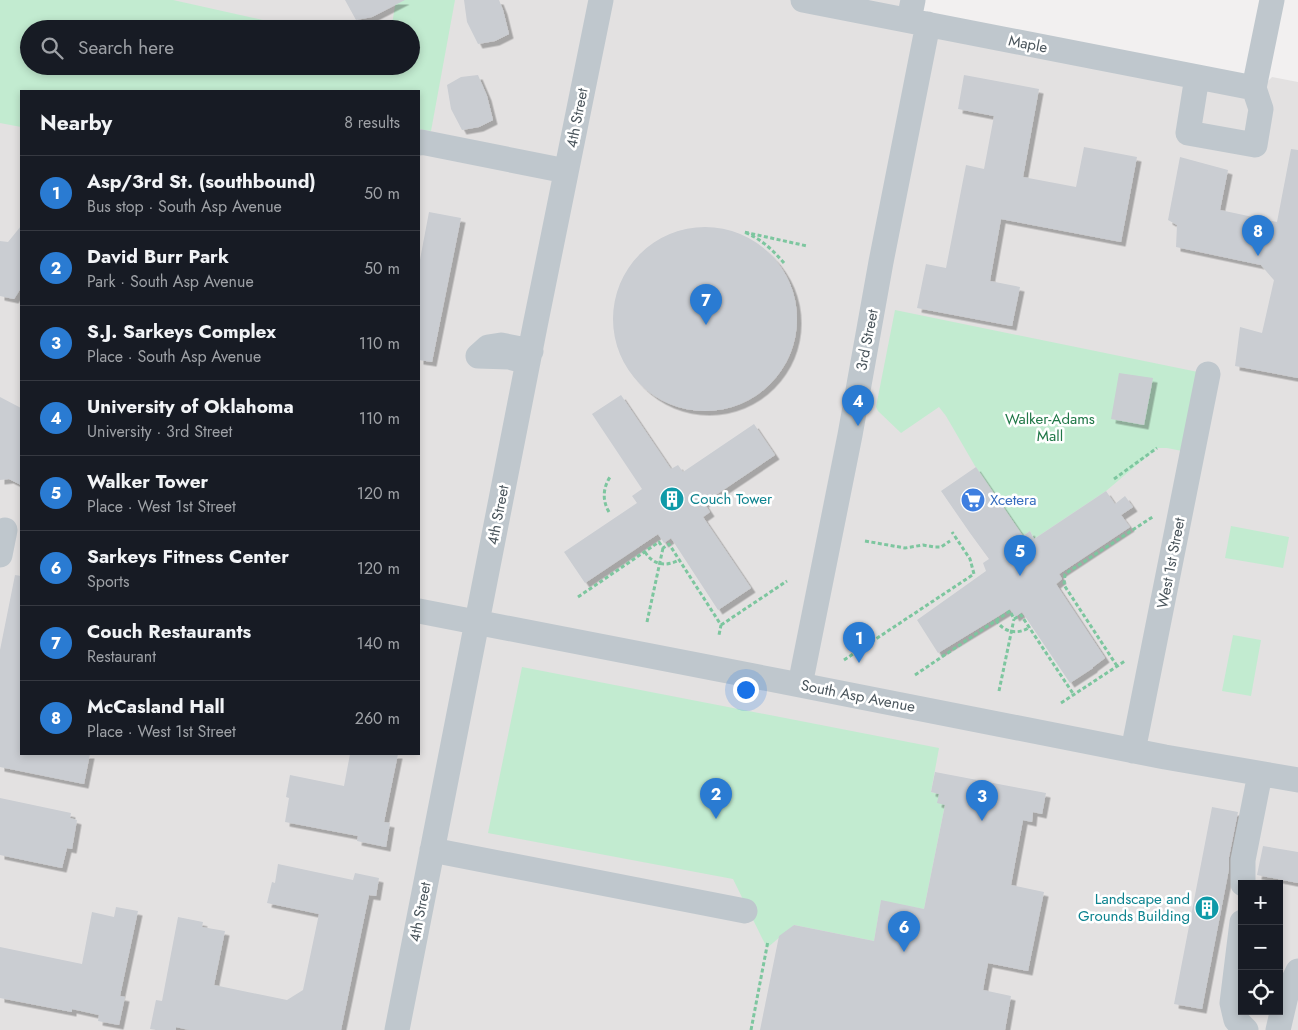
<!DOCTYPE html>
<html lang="en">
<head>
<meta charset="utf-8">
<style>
	body { margin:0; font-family:Jost,sans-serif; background:#20242c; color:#f1f3f6 }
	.controls { position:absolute; right:15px; bottom:15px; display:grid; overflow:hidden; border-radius:0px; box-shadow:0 2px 8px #0003 }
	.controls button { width:45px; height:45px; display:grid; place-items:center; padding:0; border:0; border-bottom:1px solid #363941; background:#171b24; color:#f1f3f6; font:25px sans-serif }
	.you { position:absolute; left:745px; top:689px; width:18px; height:18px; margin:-12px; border:4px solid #fff; border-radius:50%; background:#1a73e8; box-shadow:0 0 0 8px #1a73e833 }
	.badge { display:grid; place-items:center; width:32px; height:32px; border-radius:50%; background:#2a7bd2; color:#fff; font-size:16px; font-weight:700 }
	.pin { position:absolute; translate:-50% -41px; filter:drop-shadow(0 1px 2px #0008) }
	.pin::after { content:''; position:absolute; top:26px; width:18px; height:15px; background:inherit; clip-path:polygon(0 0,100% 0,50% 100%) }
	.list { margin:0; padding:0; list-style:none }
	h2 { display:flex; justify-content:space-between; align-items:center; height:65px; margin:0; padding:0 20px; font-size:21px }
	h2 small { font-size:16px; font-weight:400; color:#9ea1a6 }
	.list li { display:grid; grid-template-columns:32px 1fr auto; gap:15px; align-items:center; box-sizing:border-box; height:75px; padding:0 20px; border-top:1px solid #363941 }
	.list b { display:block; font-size:19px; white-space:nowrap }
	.list p { margin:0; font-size:16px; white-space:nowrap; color:#9ea1a6 }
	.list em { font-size:16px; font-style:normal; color:#9ea1a6 }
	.icon { flex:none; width:28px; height:28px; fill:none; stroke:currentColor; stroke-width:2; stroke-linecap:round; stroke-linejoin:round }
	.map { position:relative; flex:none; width:1298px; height:1030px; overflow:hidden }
	.search { position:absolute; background:#171b24; box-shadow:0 2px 8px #0003; left:20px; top:20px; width:400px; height:55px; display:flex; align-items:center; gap:12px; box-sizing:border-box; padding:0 18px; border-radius:28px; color:#9ea1a6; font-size:19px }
	.panel { position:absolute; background:#171b24; box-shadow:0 2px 8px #0003; left:20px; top:90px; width:400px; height:665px; border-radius:0px }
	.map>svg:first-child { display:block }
	.education { fill:#e3e1e1; fill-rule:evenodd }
	.green { fill:#c2ebd0 }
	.building { fill:#cacdd2; filter:url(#shadow) }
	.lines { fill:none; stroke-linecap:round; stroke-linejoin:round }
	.path { stroke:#7dc69f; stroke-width:3; stroke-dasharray:4 2.5; stroke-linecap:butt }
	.minor { stroke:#bfc7cd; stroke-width:25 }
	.labels { text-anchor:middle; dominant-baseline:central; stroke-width:5; stroke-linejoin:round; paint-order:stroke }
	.street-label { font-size:15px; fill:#49545b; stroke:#fff }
	.park-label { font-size:15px; fill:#207747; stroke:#fff }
	.culture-label { font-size:15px; fill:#0d838f; stroke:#fff; text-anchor:start }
	.shop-label { font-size:15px; fill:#366cbe; stroke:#fff; text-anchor:start }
</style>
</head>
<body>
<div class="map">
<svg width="1298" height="1030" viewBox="0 0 1298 1030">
	<defs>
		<filter id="shadow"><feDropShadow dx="4.5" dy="4.5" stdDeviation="0" flood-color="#0004"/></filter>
	</defs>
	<rect width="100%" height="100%" fill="#f2f0f0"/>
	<path class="education" d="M0 0H905L900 29 1250 99 1272 77 1298 82V1030H0ZM29 29H411V66H29ZM21 91H419V754H21ZM1242 884H1279V1011H1242Z"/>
	<path class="green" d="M0 0H173L303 29H29V66H411V29H376L392 24 396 0H455L431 131 419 129V91H21V127L0 123Z
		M895 310 1198 372 1182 451 1167 448H1157L1106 491 1034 539 1030 531 1023 536 975 466 946 416 939 407 901 433 878 411 876 407Z
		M1231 526 1289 537 1283 568 1225 558Z
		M1233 635 1261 640 1251 696 1222 691Z
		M522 667 939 748 931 792 939 794 945 805 924 909 881 901 874 941 794 925 767 948 733 879 488 833Z"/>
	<path class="building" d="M345 0H405L372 17 356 20Z
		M464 0H499L503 10 509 34 495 41 478 44 467 22Z
		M478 75 487 96 493 120 479 127 462 130 451 109 447 85 461 77Z
		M964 75 1039 89 1023 177 1076 187 1084 147 1137 157 1121 242 1001 219 990 281 1020 287 1012 326 917 308 926 264 946 268 966 165 984 169 994 116 958 109Z
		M1291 149 1298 150V378L1235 366 1240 327 1262 333 1274 280 1261 265 1176 247 1177 225 1168 220 1180 157 1228 170 1220 210 1277 222Z
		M429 212 461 218 432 362 419 360V265Z
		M21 226V288L14 299 0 296V241L8 242Z
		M613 319a92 92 0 1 1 184 0a92 92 0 1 1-184 0Z
		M1119 373 1153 378 1144 425 1111 419Z
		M621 395 671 469 678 465 683 472 754 424 775 455 704 503 710 512 703 517 751 588 718 610 671 538 664 543 658 534 585 583 564 552 637 503 632 496 642 489 592 414Z
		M0 397 21 408V485L9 479 0 480Z
		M976 467 1023 536 1030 531 1034 539 1106 491 1115 504 1125 496 1133 507 1121 515 1130 527 1059 574 1062 579 1056 584 1105 658 1093 667V668L1070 683 1022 612 1015 617 1010 609 938 653 917 620 986 571 983 563 989 559 970 533 941 491Z
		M15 575 21 576V754H90L84 784 0 767V650Z
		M350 754H398L384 822 390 823 386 847 357 841 358 836 285 822 289 798 286 797 290 775 344 786Z
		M935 772 1046 793 1042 814 1033 812 1032 822 1023 820 1011 885 1044 892 1028 971 988 963 983 990 1011 996 1005 1030H760L779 936 794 925 874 941 881 900 924 909 945 805 937 803 939 794 931 792Z
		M0 798 71 813 70 818 77 820 72 849 67 848 62 868 0 855Z
		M1212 807 1238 812 1229 857V869L1202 1009 1174 1004Z
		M1263 846 1298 852V883L1257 875Z
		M278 864 353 880 355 873 379 878 376 896 369 895 341 1030H189L176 1027V1030H157L150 1029 156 1000 162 1001 178 917 203 922 202 927 225 931 214 985 287 1000 303 990 319 914 267 903 272 882 275 883Z
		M116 907 138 911 120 996 125 997 119 1025 98 1021 99 1015 72 1009V1012L0 998V947L82 964 92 912 114 917Z"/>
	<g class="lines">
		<path class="path" d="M784 263C773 250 760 238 744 232L807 246
			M1114 479 1157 448
			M609 512C602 500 603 488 610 477
			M865 541 905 548 923 545 934 547H941L950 541
			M645 552C653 565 666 567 679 560
			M578 597 659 542 663 548 669 544 721 625 719 635
			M996 620C1004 633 1018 635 1030 627
			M647 622 663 548
			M721 625 787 581
			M844 660 974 574 970 559 952 532
			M1117 666 1064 585 1065 574 1154 516
			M915 675 1010 611 1014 619 1021 615 1074 695
			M999 691 1014 619
			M1061 703 1125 661
			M751 1030 768 941"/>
		<path class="minor" d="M803 0 1254 88
			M909 20 913 0
			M1197 77 1188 133 1255 145 1261 109 1254 88
			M1254 88 1272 0
			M419 143 421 142 566 171
			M528 362 509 357 478 356 488 347 501 345 531 351
			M0 555 5 530
			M419 611 800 685 1165 757 1298 780
			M800 685 850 435 881 262 928 24
			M1133 751 1208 374
			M432 850 745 911
			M1243 884V860L1260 774
			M1242 922 1232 1003 1236 1020 1246 1030
			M397 1030 535 326 601 0
			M1278 1030 1286 996 1298 971"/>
	</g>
	<defs>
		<symbol id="building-disc" viewBox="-11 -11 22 22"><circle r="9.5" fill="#0f9aa8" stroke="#fff"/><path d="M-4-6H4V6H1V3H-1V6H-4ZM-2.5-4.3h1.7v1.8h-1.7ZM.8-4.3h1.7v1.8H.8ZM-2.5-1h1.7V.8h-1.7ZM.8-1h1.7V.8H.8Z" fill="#fff"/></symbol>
		<symbol id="supermarket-disc" viewBox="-11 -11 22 22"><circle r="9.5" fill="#3f7fe0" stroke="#fff"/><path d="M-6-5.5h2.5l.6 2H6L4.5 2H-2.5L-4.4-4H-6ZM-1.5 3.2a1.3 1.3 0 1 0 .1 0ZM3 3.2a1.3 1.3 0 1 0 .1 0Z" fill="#fff"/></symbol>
	</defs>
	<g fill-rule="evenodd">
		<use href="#building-disc" x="658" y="485" width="28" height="28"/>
		<use href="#supermarket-disc" x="959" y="486" width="28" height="28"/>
		<use href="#building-disc" x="1193" y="894" width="28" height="28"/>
	</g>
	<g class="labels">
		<g class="street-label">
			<text transform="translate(1028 44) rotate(11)">Maple</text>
			<text transform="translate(577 118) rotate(-79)">4th Street</text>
			<text transform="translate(867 340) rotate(-79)">3rd Street</text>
			<text transform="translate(498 515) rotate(-79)">4th Street</text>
			<text transform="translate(1171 563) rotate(-79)">West 1st Street</text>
			<text transform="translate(858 696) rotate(11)">South Asp Avenue</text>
			<text transform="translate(420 912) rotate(-79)">4th Street</text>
		</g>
		<g class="park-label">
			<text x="1050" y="419">Walker-Adams<tspan x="1050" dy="17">Mall</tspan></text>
		</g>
		<g class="culture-label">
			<text x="690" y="499">Couch Tower</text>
			<text x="1190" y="899" text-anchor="end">Landscape and<tspan x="1190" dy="17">Grounds Building</tspan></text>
		</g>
		<g class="shop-label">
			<text x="990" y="500">Xcetera</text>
		</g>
	</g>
</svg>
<div class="controls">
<button>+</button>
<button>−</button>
<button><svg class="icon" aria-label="locate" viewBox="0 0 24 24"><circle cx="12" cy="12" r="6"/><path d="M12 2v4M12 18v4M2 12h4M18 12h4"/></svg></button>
</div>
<div class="you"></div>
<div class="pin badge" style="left:859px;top:663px">1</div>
<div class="pin badge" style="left:716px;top:819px">2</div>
<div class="pin badge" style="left:982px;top:821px">3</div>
<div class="pin badge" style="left:858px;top:426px">4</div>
<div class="pin badge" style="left:1020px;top:576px">5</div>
<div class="pin badge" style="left:904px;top:952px">6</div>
<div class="pin badge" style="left:706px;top:325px">7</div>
<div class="pin badge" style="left:1258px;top:256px">8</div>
<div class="search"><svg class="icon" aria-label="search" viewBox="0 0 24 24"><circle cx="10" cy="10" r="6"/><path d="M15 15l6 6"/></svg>Search here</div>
<section class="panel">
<h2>Nearby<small>8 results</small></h2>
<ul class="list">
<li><span class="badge">1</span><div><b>Asp/3rd St. (southbound)</b><p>Bus stop · South Asp Avenue</p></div><em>50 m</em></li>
<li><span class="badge">2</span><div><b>David Burr Park</b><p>Park · South Asp Avenue</p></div><em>50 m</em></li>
<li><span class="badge">3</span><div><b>S.J. Sarkeys Complex</b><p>Place · South Asp Avenue</p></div><em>110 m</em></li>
<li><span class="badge">4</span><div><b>University of Oklahoma</b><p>University · 3rd Street</p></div><em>110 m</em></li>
<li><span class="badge">5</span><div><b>Walker Tower</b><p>Place · West 1st Street</p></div><em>120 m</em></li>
<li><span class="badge">6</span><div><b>Sarkeys Fitness Center</b><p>Sports</p></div><em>120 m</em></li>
<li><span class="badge">7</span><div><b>Couch Restaurants</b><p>Restaurant</p></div><em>140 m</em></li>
<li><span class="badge">8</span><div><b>McCasland Hall</b><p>Place · West 1st Street</p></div><em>260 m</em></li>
</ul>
</section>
</div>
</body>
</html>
